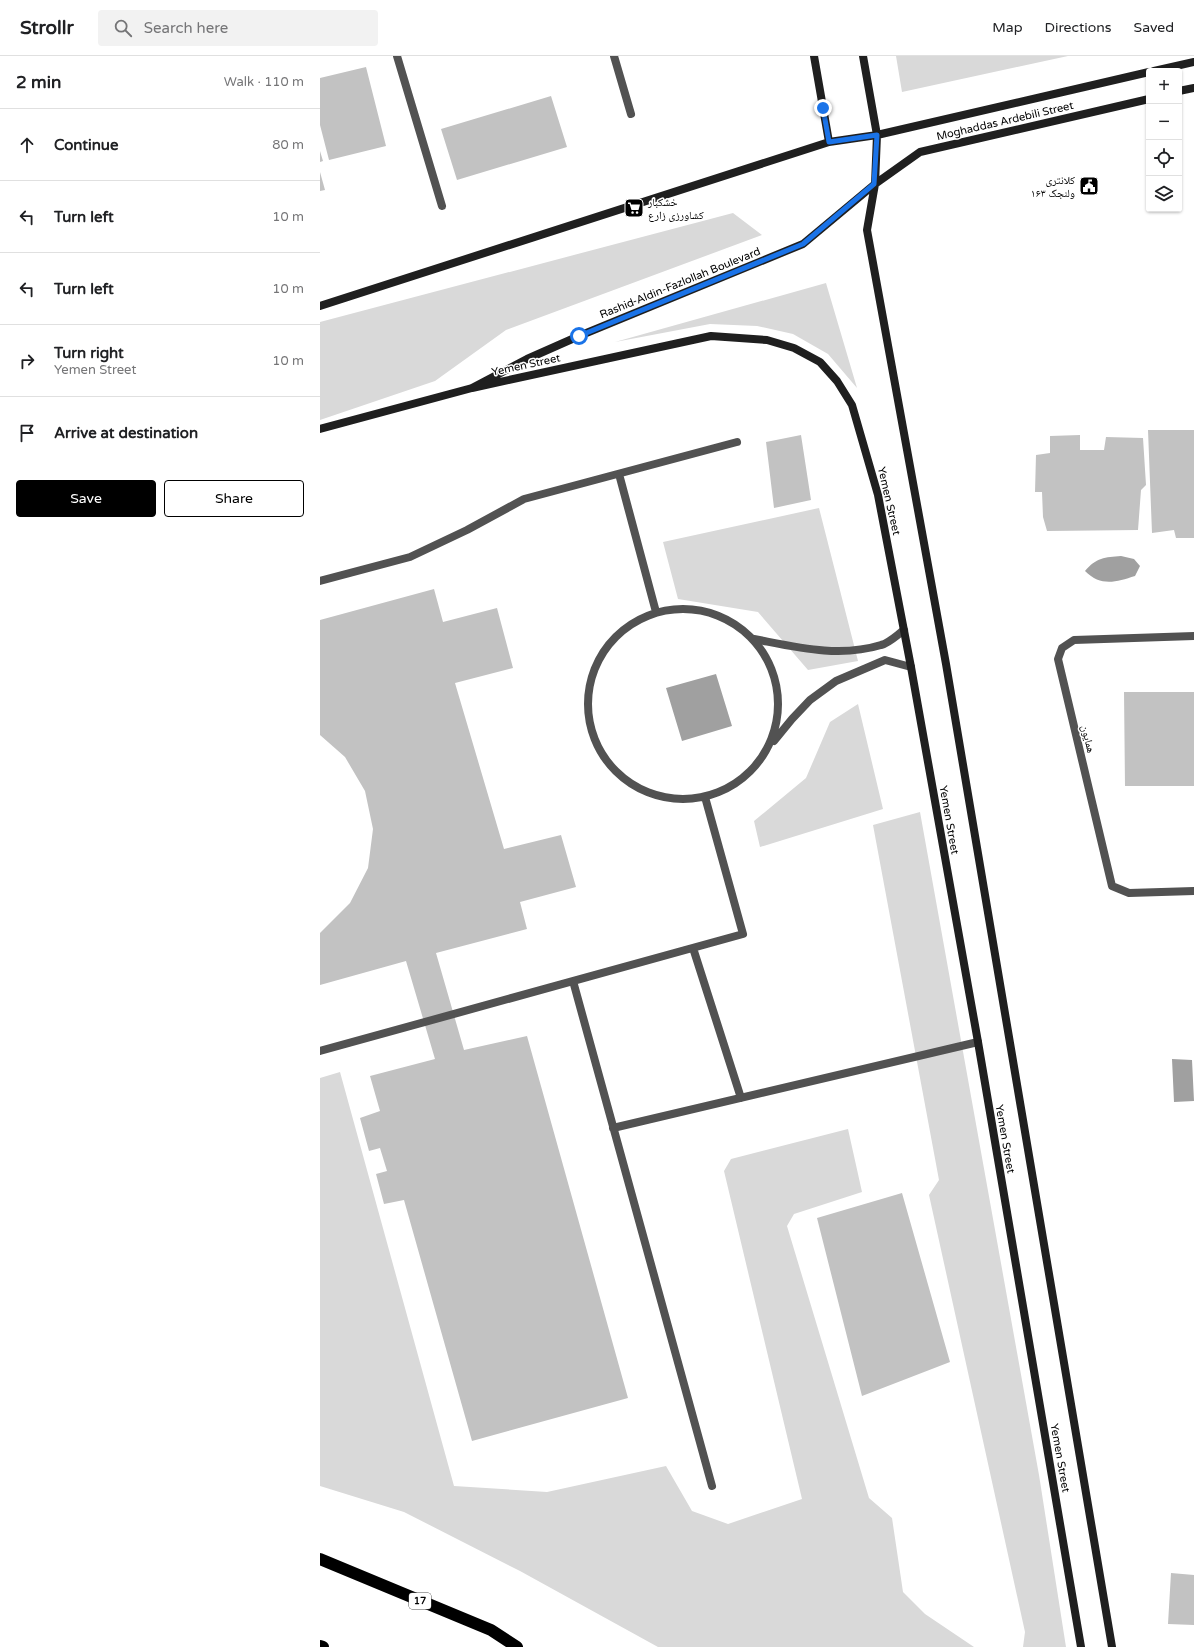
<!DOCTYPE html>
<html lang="en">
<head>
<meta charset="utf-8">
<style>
	body { margin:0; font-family:"Varela Round","Noto Naskh Arabic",sans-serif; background:#f2f2f2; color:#202124 }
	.controls { position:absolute; right:12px; top:12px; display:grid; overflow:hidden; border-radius:4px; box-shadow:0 1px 3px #0004 }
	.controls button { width:36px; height:36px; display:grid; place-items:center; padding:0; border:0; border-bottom:1px solid #e0e0e0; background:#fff; color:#202124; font:20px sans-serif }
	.stop { position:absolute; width:12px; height:12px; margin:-9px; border:3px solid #1a73e8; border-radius:50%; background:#fff }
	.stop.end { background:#1a73e8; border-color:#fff; box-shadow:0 1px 4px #0008 }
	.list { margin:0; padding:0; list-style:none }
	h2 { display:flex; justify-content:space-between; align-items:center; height:52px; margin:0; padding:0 16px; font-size:17px }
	h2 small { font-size:13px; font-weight:400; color:#757577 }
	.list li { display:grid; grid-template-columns:26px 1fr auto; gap:12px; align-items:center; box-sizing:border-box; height:72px; padding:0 16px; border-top:1px solid #e0e0e0 }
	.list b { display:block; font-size:15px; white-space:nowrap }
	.list p { margin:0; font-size:13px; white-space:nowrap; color:#757577 }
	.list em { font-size:13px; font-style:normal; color:#757577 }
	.actions { display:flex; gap:8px; padding:12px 16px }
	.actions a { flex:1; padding:9px 0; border:1px solid #000; border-radius:4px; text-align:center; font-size:14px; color:#000 }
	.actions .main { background:#000; color:#fff }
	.icon { flex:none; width:22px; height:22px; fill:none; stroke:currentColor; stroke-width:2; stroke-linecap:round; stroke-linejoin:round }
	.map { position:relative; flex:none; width:874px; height:1591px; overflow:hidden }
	header { display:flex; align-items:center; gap:24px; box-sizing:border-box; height:56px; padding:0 20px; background:#fff; border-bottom:1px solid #e0e0e0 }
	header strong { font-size:19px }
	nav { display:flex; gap:22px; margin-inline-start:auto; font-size:14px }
	.search { width:280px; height:36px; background:#f2f2f2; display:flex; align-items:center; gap:10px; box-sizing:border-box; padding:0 14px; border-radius:4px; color:#757577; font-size:15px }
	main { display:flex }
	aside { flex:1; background:#fff }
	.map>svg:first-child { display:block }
	.green { fill:#d9d9d9 }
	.water { fill:#a0a0a0 }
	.building { fill:#c2c2c2 }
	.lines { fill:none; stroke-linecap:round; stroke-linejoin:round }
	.lane { stroke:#525252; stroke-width:8 }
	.street { stroke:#525252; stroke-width:8 }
	.secondary { stroke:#1f1f1f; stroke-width:8 }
	.highway { stroke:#000; stroke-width:12 }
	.route { stroke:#1a73e8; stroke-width:5 }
	.labels { text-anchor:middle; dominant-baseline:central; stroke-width:3; stroke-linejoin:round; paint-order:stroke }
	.shield { fill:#fff; stroke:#4c4c4c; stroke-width:1 }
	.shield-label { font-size:10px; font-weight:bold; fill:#000 }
	.street-label { font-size:11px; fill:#000; stroke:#fff }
	.poi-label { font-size:11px; fill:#000; stroke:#fff; text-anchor:end }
</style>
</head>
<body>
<header>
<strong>Strollr</strong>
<div class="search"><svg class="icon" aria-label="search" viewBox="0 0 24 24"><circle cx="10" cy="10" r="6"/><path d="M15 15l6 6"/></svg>Search here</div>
<nav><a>Map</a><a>Directions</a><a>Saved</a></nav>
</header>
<main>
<aside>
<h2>2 min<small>Walk · 110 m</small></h2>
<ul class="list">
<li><svg class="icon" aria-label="ahead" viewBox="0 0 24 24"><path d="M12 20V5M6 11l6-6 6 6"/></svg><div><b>Continue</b></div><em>80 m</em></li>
<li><svg class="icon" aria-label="left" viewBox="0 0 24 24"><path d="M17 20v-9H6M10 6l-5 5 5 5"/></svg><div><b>Turn left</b></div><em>10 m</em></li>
<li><svg class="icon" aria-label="left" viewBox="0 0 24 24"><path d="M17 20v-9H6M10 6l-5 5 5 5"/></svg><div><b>Turn left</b></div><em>10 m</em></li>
<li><svg class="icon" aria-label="right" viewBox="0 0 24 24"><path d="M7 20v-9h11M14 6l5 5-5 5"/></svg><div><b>Turn right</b><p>Yemen Street</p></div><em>10 m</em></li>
<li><svg class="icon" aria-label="arrive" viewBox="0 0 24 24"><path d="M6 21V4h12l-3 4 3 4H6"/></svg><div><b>Arrive at destination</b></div></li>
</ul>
<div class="actions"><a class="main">Save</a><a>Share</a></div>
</aside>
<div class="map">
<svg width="874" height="1591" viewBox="0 0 874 1591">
	<rect width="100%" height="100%" fill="#fff"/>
	<path class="green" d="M576 0H748L582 36Z
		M413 157 442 179 186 274 115 325 0 364V266Z
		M506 227 537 332 508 298 473 278 437 270 390 268 295 286Z
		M499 452 538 605 488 614 438 556 358 543 343 486Z
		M538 648 563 753 440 791 434 765 486 722 510 666Z
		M600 756 719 1419 746 1591H703L705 1576 609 1139 619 1124 553 769Z
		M20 1016 134 1430 227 1436 346 1410 372 1455 408 1468 482 1443 404 1115 411 1103 528 1073 542 1136 474 1158 467 1170 549 1442 572 1462 583 1536 605 1558 654 1591H338L200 1515 84 1456 0 1430V1022Z"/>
	<path class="water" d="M801 500 814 503 820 510 815 520C796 526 781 531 765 515 776 502 785 501 801 500Z
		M396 618 412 670 362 685 346 632Z
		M852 1003 872 1004 874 1045 854 1046Z"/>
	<path class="building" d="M46 11 66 90 9 104 0 69V22Z
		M231 40 247 91 137 124 121 73Z
		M0 95 3 105 0 106Z
		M0 116 5 134 0 135Z
		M828 374H874V482H856L854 474 832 477Z
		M481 379 491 444 454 452 446 386Z
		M760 379V394H784L786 381 823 382 826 429 821 434 818 474 727 475 723 461 722 436H715L716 399 730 397V380Z
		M114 533 123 566 177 552 193 612 135 627 184 793 241 779 256 831 200 846 207 873 116 897 144 994 207 980 308 1342 152 1385 84 1144 64 1148 56 1118 67 1115 60 1092 49 1095 40 1062 60 1055 50 1020 115 1003 86 905 0 929V877L30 847 48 812 53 773 45 735 25 701 0 679V564Z
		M804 636H874V730H805Z
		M582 1137 630 1306 542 1340 497 1162Z
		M851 1517 874 1519V1569L848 1568Z"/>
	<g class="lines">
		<path class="lane" d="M77 0 122 150
			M294 0 311 58
			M299 418 336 556
			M0 525 90 501 147 474 204 443 417 386
			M268 648a95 95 0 1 1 190 0a95 95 0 1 1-190 0Z
			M434 583C476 591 519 602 561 589 569 587 577 579 584 574
			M454 685 472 663 490 644 516 625 565 604 591 611
			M373 892 421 1042
			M253 925 392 1430
			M0 995 423 878 385 741
			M293 1072 658 986"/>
		<path class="street" d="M874 580 754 584 742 592 738 603 792 830 809 837 874 835"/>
		<path class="secondary" d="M494 0 509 86
			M543 0 557 79 555 128 547 174 626 608 792 1591
			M834 15 874 6
			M859 35 874 32
			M0 250 509 86 557 79 829 16
			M152 332 391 280 447 284 474 292 500 306 517 325 532 349 558 439 591 611 658 986 761 1591
			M0 373 152 332 207 303 259 280 483 188 555 128 600 96 829 43"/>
		<path class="highway" d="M0 1503 171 1574 197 1591
			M0 1590 3 1591"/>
	</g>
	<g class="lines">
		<path class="route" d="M259 280 483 188 554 128 557 79 509 86 503 52"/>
	</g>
	<defs>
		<symbol id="civic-square" viewBox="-11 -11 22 22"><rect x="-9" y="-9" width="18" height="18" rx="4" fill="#000" stroke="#fff"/><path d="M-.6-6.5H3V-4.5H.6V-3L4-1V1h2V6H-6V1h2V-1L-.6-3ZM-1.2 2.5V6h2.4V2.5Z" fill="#fff"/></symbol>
		<symbol id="supermarket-square" viewBox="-11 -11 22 22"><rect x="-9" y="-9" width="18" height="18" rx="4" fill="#000" stroke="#fff"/><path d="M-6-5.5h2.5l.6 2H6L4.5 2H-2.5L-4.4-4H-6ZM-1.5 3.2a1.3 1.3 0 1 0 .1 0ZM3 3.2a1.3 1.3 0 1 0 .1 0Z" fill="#fff"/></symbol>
	</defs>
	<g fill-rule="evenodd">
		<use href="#civic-square" x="758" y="119" width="22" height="22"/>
		<use href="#supermarket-square" x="303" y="141" width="22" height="22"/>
	</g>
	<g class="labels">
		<rect class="shield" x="89" y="1537" width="22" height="16" rx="3"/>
		<g class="shield-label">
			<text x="100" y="1545">17</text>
		</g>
		<g class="street-label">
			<text transform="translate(685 65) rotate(-13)">Moghaddas Ardebili Street</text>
			<text transform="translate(360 227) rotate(-22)">Rashid-Aldin-Fazlollah Boulevard</text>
			<text transform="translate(206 309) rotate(-12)">Yemen Street</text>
			<text transform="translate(569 445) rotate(77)">Yemen Street</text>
			<text transform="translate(768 683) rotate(77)">همایون</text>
			<text transform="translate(629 764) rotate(80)">Yemen Street</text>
			<text transform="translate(685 1083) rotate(80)">Yemen Street</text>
			<text transform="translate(740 1402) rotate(80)">Yemen Street</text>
		</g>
		<g class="poi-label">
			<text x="755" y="124">کلانتری<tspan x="755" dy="13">۱۶۳ ولنجک</tspan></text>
			<text x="328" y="146" text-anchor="start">خشکبار<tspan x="328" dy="13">کشاورزی زارع</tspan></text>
		</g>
	</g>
</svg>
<div class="controls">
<button>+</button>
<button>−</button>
<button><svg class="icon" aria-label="locate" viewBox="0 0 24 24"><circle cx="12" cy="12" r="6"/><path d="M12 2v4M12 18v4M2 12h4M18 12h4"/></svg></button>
<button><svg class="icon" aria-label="layers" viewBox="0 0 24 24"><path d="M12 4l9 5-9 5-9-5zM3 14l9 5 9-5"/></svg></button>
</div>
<div class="stop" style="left:259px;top:280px"></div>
<div class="stop end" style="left:503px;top:52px"></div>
</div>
</main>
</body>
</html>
